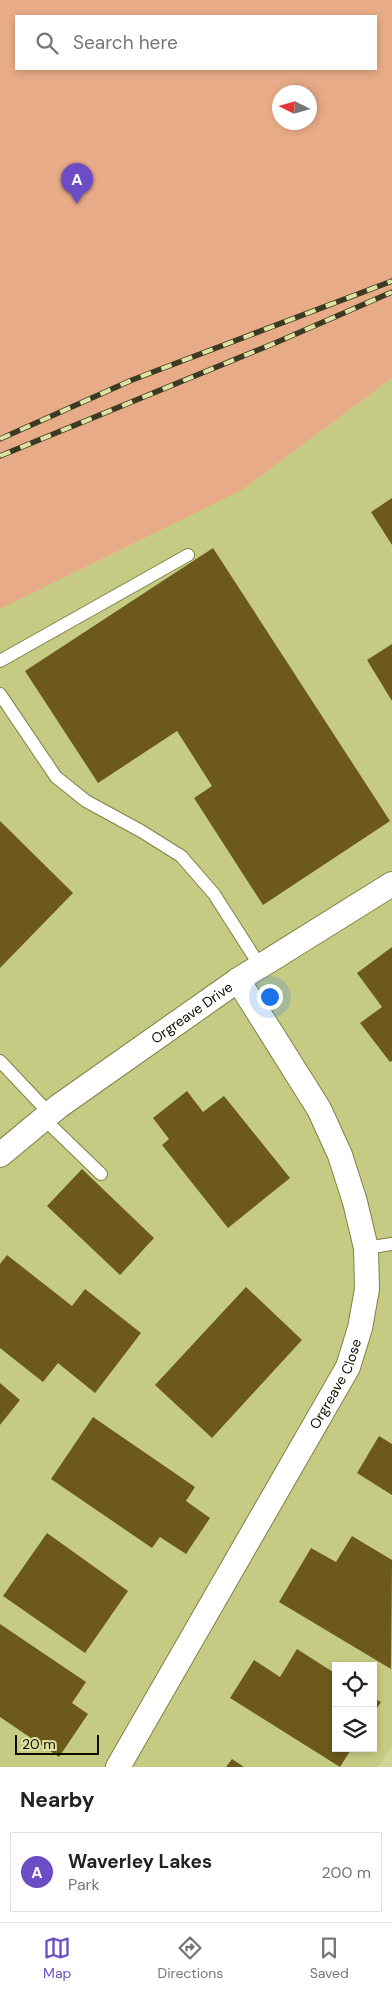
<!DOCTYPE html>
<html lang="en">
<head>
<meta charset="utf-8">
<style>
	body { margin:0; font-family:"DM Sans",sans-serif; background:#f2f2f2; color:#222 }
	.controls { position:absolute; right:15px; bottom:15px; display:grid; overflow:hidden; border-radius:0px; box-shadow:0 2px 8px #0003 }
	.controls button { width:45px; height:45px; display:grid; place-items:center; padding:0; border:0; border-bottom:1px solid #e0e0e0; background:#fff; color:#222; font:25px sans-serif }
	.compass { position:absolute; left:272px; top:85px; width:45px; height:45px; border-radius:50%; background:#fff; box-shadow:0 2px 8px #0003; rotate:275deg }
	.scale { position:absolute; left:15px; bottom:12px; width:84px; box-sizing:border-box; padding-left:5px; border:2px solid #0e0e00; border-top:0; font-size:14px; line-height:18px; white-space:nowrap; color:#0e0e00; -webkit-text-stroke:4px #dee2a3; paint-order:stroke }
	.you { position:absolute; left:269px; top:996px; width:18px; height:18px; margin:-12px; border:4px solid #fff; border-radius:50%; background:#1a73e8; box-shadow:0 0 0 8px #1a73e833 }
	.badge { display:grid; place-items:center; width:32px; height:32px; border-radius:50%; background:#6d4dc6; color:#fff; font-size:16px; font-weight:700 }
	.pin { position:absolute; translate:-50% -41px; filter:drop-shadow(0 1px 2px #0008) }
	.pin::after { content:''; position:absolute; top:26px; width:18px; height:15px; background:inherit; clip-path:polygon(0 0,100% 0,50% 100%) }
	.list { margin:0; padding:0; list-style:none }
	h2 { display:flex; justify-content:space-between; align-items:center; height:65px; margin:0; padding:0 20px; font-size:21px }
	h2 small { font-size:16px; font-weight:400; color:#767676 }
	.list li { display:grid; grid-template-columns:32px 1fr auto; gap:15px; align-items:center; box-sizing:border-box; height:80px; margin:0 10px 10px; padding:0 10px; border:1px solid #e0e0e0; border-radius:0px }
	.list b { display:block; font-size:19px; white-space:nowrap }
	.list p { margin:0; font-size:16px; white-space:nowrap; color:#767676 }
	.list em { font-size:16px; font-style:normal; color:#767676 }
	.icon { flex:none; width:28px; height:28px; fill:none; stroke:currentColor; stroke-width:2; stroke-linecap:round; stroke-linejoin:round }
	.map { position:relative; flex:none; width:392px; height:1767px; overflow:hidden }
	.search { position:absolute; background:#fff; box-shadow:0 2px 8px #0003; left:15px; right:15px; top:15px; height:55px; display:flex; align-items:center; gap:12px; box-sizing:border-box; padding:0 18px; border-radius:0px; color:#767676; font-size:19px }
	.sheet { height:155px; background:#fff }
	nav { display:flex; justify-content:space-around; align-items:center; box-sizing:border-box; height:70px; border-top:1px solid #e0e0e0; background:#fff; font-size:14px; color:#767676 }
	nav a { display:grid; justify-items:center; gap:2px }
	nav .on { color:#6d4dc6 }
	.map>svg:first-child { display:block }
	.built { fill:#c6cb84; fill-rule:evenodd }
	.green { fill:#e8ab87; fill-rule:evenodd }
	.building { fill:#6c591b }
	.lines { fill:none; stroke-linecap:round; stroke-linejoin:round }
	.service-casing { stroke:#7f8246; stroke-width:14 }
	.minor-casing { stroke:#7f8246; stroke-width:26 }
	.service { stroke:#fff; stroke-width:12 }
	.minor { stroke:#fff; stroke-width:24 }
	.rail-casing { stroke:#3a3b22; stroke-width:5.5 }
	.rail { stroke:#dee2a3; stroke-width:4; stroke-dasharray:11; stroke-linecap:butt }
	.labels { text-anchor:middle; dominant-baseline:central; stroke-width:5; stroke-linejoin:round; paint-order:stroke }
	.street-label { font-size:14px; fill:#0e0e00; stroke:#dee2a3 }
</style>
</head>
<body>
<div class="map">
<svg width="392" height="1767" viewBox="0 0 392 1767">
	<rect width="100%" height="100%" fill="#d1d596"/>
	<path class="built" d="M392 378V1746L378 1767H0V609L242 490ZM336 1666H373V1748H336Z"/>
	<path class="green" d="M0 0H392V378L242 490 0 609ZM376 16V69H16V16ZM310 92V122H280V92Z"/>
	<path class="building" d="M392 498V545L371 512Z
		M213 548 390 821 263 905 194 798 212 786 177 731 98 783 25 671Z
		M392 644V701L367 660Z
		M0 821 73 893 0 968Z
		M392 947V1061L390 1062 360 1023 382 1007 357 973Z
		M187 1091 203 1112 224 1096 290 1178 228 1228 162 1145 169 1139 153 1118Z
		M82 1169 154 1238 120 1275 47 1206Z
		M7 1255 72 1306 85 1289 141 1333 95 1393 58 1363 43 1382 0 1348V1264Z
		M246 1287 302 1340 212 1438 155 1385Z
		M0 1383 20 1400 0 1425Z
		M93 1417 195 1487 186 1501 210 1518 186 1554 160 1537 152 1548 51 1479Z
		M379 1436 392 1444V1495L357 1473Z
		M47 1533 128 1591 85 1653 3 1596Z
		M352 1536 392 1560 391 1669 279 1602 311 1548 336 1562Z
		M0 1624 86 1682 72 1703 88 1714 59 1757 0 1717Z
		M297 1649 336 1674V1748H352L340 1767 230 1698 254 1660 280 1677Z
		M373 1698 381 1702 373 1714Z
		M232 1759 244 1767H226Z"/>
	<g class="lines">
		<defs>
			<path id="service" d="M0 661 188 555
				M0 694 56 777 86 801 141 831 181 856 214 894 260 966
				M0 1061 49 1113
				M43 1118 101 1174
				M366 1248 392 1244"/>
			<g id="minor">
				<path id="s1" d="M0 1155 59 1106 238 980 392 884"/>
				<path id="s2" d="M118 1767 348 1367 360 1328 367 1289 366 1248 355 1202 340 1155 319 1109 238 980"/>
			</g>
		</defs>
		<use href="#service" class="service-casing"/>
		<use href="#minor" class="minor-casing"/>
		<use href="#service" class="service"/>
		<use href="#minor" class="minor"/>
		<defs>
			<path id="rail" d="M0 439 132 380 392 281
				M0 456 275 343 392 292"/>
		</defs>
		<use href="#rail" class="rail-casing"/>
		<use href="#rail" class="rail"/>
	</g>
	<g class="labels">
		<g class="street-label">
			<text stroke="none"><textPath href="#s1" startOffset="239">Orgreave Drive</textPath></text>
			<text stroke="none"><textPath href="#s2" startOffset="441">Orgreave Close</textPath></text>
		</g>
	</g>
</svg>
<div class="controls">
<button><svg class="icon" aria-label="locate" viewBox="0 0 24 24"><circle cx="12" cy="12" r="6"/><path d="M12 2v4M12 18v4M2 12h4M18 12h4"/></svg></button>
<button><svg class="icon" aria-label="layers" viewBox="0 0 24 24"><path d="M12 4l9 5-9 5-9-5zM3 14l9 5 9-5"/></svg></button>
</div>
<svg class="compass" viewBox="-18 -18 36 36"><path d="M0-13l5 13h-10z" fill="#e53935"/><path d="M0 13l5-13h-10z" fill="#767676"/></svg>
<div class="scale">20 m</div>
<div class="you"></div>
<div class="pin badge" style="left:77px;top:204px">A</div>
<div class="search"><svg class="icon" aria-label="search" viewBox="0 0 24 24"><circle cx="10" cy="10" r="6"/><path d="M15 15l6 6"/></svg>Search here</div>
</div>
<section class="sheet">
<h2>Nearby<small></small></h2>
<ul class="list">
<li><span class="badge">A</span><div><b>Waverley Lakes</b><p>Park</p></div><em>200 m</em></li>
</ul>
</section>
<nav>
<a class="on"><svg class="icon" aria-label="map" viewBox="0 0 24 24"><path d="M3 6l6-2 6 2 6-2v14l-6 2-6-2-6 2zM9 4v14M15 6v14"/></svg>Map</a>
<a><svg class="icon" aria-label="directions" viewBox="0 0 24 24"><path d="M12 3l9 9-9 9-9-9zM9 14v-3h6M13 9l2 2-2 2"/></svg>Directions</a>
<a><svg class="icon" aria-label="saved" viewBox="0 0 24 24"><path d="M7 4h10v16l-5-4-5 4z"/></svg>Saved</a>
</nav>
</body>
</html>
